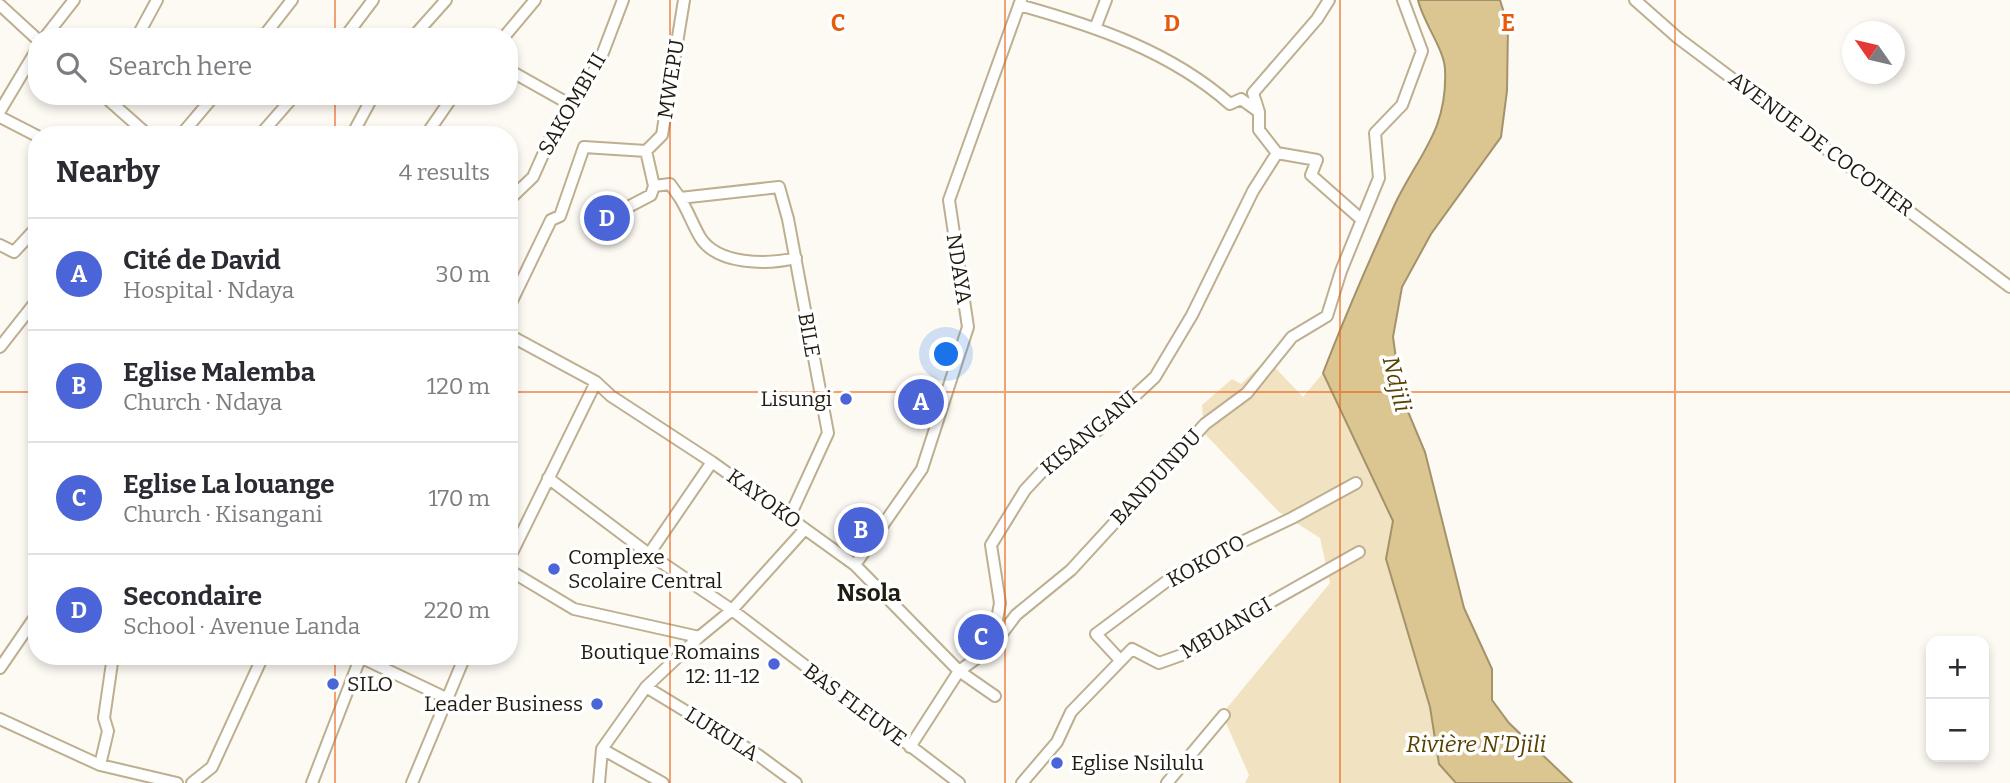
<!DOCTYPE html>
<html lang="en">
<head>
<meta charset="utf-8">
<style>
	body { margin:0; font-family:Bitter,serif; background:#f2f2f3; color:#2b2b33 }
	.controls { position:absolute; right:21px; bottom:21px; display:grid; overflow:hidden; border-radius:14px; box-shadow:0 4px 10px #0003 }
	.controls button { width:63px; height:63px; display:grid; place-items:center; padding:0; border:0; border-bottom:2px solid #e1e1e2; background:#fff; color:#2b2b33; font:35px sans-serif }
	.compass { position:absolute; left:1842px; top:21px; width:63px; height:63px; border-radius:50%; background:#fff; box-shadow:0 4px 10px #0003; rotate:304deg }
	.you { position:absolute; left:947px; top:355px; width:24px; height:24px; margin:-18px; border:5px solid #fff; border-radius:50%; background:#1a73e8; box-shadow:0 0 0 10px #1a73e833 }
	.badge { display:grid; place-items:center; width:46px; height:46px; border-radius:50%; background:#4b64d8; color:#fff; font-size:23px; font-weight:700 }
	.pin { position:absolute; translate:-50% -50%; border:4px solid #fff; box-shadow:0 2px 7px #0006 }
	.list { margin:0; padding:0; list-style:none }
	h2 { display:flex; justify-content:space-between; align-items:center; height:91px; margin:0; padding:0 28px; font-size:30px }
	h2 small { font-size:23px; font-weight:400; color:#7c7c81 }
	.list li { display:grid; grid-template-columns:46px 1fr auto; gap:21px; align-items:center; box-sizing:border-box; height:112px; padding:0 28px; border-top:2px solid #e1e1e2 }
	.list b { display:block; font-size:26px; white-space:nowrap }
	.list p { margin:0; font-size:23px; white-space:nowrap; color:#7c7c81 }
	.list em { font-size:23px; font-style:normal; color:#7c7c81 }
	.icon { flex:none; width:38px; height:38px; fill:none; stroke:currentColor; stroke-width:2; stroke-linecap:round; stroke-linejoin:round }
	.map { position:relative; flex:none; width:2010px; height:783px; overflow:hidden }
	.search { position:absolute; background:#fff; box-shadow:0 4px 10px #0003; left:28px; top:28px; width:490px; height:77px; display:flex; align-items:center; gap:18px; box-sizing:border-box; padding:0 24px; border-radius:28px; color:#7c7c81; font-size:26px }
	.panel { position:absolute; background:#fff; box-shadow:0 4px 10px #0003; left:28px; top:126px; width:490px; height:539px; border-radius:28px }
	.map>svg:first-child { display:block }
	.green { fill:#f1e3c2 }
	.water { fill:#dbc591; stroke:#a3926a; stroke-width:2 }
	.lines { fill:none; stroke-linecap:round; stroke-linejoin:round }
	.street-casing { stroke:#bdaf8f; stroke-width:14 }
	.street { stroke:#fff; stroke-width:10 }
	.grid { fill:none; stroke:#e8590c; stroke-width:2; stroke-opacity:0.55 }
	.poi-dot { fill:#4b64d8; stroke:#fff; stroke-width:2.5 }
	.labels { text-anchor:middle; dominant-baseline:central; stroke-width:7; stroke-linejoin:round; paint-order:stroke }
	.street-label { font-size:21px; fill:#211c10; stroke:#fff }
	.poi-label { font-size:21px; fill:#211c10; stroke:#fff; text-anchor:end }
	.water-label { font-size:23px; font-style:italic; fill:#584200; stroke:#fff }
	.quarter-label { font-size:24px; font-weight:bold; fill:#211c10; stroke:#fff }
	.grid-label { font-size:23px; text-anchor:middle; font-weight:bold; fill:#e8590c; stroke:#fff; stroke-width:7; stroke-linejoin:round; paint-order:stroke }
</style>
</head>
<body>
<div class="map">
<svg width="2010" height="783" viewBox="0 0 2010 783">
	<rect width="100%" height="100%" fill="#fdfaf4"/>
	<path class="green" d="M1267 359 1303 397 1323 373 1393 521 1386 559 1430 707 1439 764 1456 783H1245L1249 775 1222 714 1330 583 1320 538 1279 512 1204 433 1202 405 1232 379 1241 384Z"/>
	<path class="water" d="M1418 0H1500L1508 26 1507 91 1501 137 1431 234 1402 287 1393 337 1401 395 1425 452 1464 608 1492 669V700L1509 723 1572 783H1456L1439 764 1430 707 1386 559 1393 521 1323 373C1345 316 1369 261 1394 206 1418 155 1448 131 1445 69 1444 49 1423 22 1418 0Z"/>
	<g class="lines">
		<defs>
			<path id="street" d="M1635 0 1678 38 2010 287
				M0 5 37 39
				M1019 5C1095 26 1170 51 1230 104L1241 99 1259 112V130L1277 153 1317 160 1311 175 1362 220
				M1096 26 1106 0
				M45 37 74 0
				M137 37 157 0
				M263 37 292 0
				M345 37 373 0
				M413 37 446 0
				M504 37 535 0
				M509 70 571 105
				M104 96 148 135
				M0 111 37 49
				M1259 112 1253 93 1317 19 1329 0
				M0 117 37 136
				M181 135 214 96
				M260 135 294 96
				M352 135 373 96
				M426 135 453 96
				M646 151 662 135 684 0
				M654 186 670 184 680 198 779 187 788 219 828 433 789 518
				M680 198C688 211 693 225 700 237 717 265 767 265 796 258
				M509 200 533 177 550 139 599 63 623 0
				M0 245 14 252 37 227
				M509 307 551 220 560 216 584 147 646 151 654 186 651 195 630 206
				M509 335 596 382 611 396 712 462 855 565 959 671 995 696
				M0 347 37 300
				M548 478 649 554 732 610 959 783
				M649 554 712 462
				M509 559 596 382
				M855 565 922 469 968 327 949 200 1021 0
				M509 570 574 609 699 637
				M992 647 1016 615 1071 570 1205 424 1247 393 1292 337 1327 316 1341 271 1379 178 1375 133 1402 105 1422 51 1403 0
				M360 657 446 698
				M1120 660 1096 634 1179 572 1292 518 1356 483
				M0 668 37 614
				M646 687 758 755 796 783
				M0 719 100 765 177 783
				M910 747 959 671 992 647 1000 603 991 545 1025 490 1052 461 1098 430 1155 377 1192 315 1253 191 1277 153
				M602 749 663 783
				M100 765 108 731 104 718 113 656
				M192 783 212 767 263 656
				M312 783 361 656
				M412 783 465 656
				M599 783 602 749 646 687 699 637 732 610 805 529
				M1022 783 1057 742 1071 712 1132 649 1159 663 1190 652 1237 621 1359 552
				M1167 783 1224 715"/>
		</defs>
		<use href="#street" class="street-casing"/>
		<use href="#street" class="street"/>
	</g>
	<path class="grid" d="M335 0V37M670 0V783M1005 0V783M1340 0V783M1675 0V783M335 96V135M0 392H37M509 392H2010M335 656V783"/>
	<g class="poi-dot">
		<circle cx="846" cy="399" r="7"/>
		<circle cx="554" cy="569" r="7"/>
		<circle cx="774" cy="664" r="7"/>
		<circle cx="333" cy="684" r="7"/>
		<circle cx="597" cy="704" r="7"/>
		<circle cx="1057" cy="763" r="7"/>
	</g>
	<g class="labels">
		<g class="street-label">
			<text transform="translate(671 79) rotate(-81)">MWEPU</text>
			<text transform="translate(572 104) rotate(-60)">SAKOMBI II</text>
			<text transform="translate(1821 144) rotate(37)">AVENUE DE COCOTIER</text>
			<text transform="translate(959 269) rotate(81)">NDAYA</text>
			<text transform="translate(809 335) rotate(80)">BILE</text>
			<text transform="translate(1089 433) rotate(-40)">KISANGANI</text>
			<text transform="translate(1156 477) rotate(-47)">BANDUNDU</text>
			<text transform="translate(764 499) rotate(36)">KAYOKO</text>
			<text transform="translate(1206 561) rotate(-29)">KOKOTO</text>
			<text transform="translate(1226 628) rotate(-30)">MBUANGI</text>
			<text transform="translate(855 705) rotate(37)">BAS FLEUVE</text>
			<text transform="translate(722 734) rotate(32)">LUKULA</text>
		</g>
		<g class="poi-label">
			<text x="832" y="399">Lisungi</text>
			<text x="568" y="557" text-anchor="start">Complexe<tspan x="568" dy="24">Scolaire Central</tspan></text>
			<text x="760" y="652">Boutique Romains<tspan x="760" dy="24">12: 11-12</tspan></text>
			<text x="347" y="684" text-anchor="start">SILO</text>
			<text x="583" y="704">Leader Business</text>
			<text x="1071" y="763" text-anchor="start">Eglise Nsilulu</text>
		</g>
		<g class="water-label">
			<text transform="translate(1397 384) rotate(76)">Ndjili</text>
			<text x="1476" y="744">Rivière N'Djili</text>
		</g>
		<g class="quarter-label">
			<text x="869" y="593">Nsola</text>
		</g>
	</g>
	<g class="grid-label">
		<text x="838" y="31">C</text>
		<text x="1172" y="31">D</text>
		<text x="1508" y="31">E</text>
	</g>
</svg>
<div class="controls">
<button>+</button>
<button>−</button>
</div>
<svg class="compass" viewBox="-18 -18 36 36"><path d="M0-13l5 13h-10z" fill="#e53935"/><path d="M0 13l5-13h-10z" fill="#7c7c81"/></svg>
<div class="you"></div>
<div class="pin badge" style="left:921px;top:402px">A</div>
<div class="pin badge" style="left:861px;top:530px">B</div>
<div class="pin badge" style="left:981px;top:637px">C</div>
<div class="pin badge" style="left:607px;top:218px">D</div>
<div class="search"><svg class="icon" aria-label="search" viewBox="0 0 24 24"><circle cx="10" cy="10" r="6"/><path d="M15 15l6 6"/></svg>Search here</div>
<section class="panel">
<h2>Nearby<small>4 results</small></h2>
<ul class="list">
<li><span class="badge">A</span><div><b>Cité de David</b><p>Hospital · Ndaya</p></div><em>30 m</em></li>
<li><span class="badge">B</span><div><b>Eglise Malemba</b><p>Church · Ndaya</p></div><em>120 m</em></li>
<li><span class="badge">C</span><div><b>Eglise La louange</b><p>Church · Kisangani</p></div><em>170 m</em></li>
<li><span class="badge">D</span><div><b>Secondaire</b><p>School · Avenue Landa</p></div><em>220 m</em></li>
</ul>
</section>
</div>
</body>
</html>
